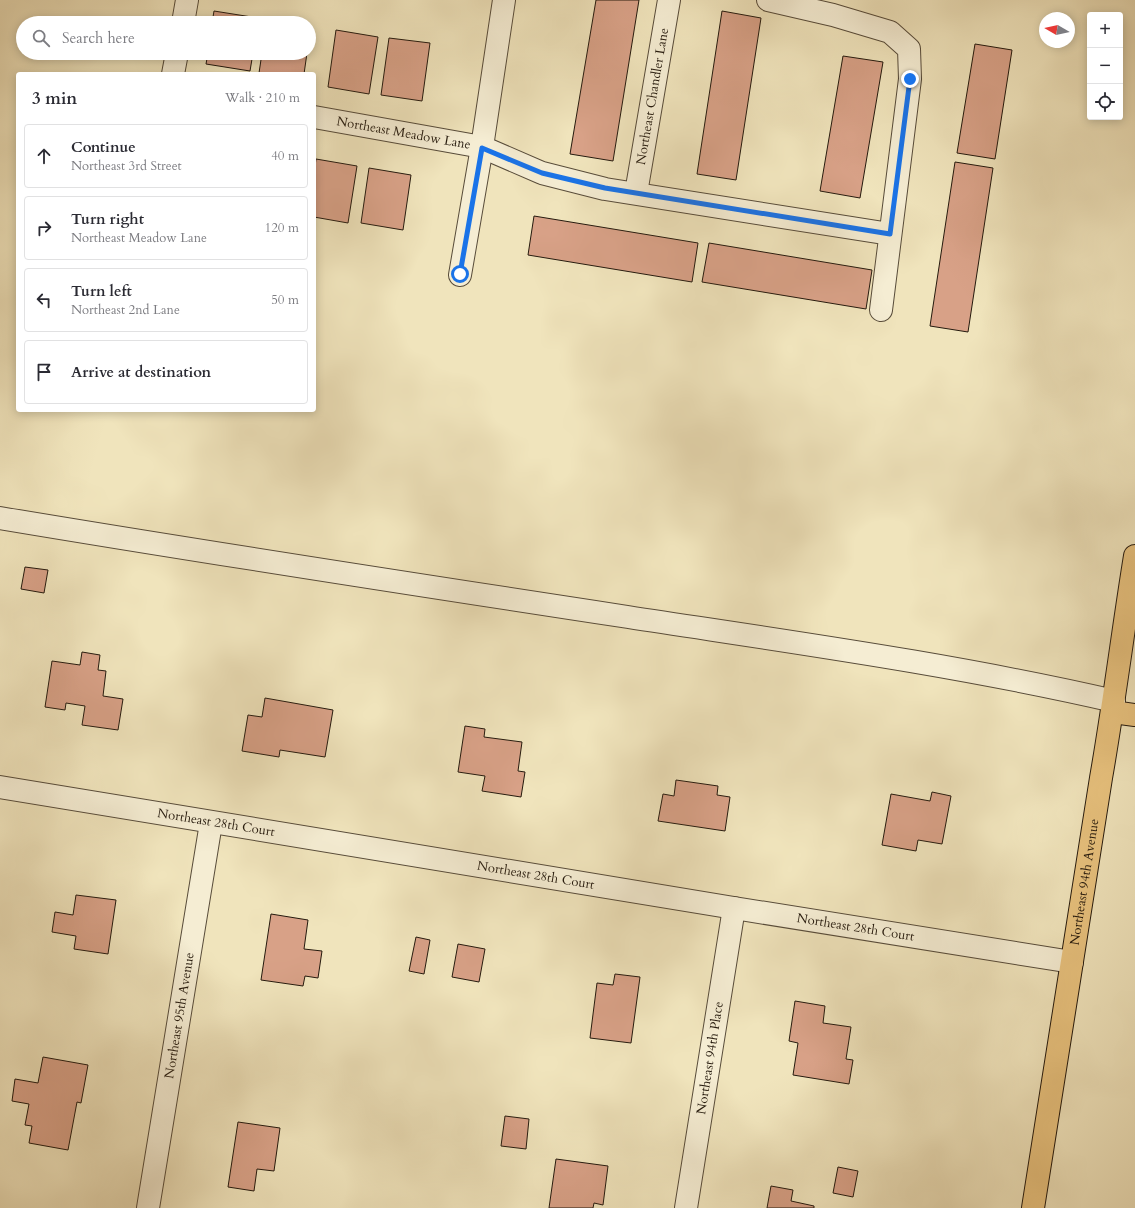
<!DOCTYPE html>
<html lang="en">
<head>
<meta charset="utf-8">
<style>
	body { margin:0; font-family:Cardo,serif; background:#f2f2f3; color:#2b2b33 }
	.controls { position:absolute; right:12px; top:12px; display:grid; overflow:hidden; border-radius:4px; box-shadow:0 2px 10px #0003 }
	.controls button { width:36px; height:36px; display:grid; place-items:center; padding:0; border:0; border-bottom:1px solid #e1e1e2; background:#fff; color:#2b2b33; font:20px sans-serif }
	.compass { position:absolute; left:1039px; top:12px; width:36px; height:36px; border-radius:50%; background:#fff; box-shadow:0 2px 10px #0003; rotate:279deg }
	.stop { position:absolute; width:12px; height:12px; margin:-9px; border:3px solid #1a73e8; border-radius:50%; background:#fff }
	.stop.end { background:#1a73e8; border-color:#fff; box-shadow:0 1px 4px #0008 }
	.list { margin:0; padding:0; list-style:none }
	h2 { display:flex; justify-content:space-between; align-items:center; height:52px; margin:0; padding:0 16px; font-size:17px }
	h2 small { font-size:13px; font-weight:400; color:#7c7c81 }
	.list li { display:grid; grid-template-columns:26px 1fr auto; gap:12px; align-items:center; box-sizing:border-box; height:64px; margin:0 8px 8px; padding:0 8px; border:1px solid #e1e1e2; border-radius:4px }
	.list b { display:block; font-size:15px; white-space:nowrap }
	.list p { margin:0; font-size:13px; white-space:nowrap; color:#7c7c81 }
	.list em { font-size:13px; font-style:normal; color:#7c7c81 }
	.icon { flex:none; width:22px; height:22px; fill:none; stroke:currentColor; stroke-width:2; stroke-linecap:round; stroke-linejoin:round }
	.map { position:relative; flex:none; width:1135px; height:1208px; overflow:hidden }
	.search { position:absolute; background:#fff; box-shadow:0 2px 10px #0003; left:16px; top:16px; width:300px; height:44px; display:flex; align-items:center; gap:10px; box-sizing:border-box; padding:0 14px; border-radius:22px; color:#7c7c81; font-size:15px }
	.panel { position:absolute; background:#fff; box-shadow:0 2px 10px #0003; left:16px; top:72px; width:300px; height:340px; border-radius:4px }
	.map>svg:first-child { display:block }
	.building { fill:#d8a187; stroke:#251a0e }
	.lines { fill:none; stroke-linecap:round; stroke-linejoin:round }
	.minor-casing { stroke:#584c3a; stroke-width:24 }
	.major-casing { stroke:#251a0e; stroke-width:24 }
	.minor { stroke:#f5edd3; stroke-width:22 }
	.major { stroke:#e8c27e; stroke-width:22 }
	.route { stroke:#1a73e8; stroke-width:5 }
	.labels { text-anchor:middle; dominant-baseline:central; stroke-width:3; stroke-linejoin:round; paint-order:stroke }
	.street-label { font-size:13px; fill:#251a0e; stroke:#f5edd3 }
</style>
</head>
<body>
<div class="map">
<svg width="1135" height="1208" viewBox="0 0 1135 1208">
	<rect width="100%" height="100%" fill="#f0e4bc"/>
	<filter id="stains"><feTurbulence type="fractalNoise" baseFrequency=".005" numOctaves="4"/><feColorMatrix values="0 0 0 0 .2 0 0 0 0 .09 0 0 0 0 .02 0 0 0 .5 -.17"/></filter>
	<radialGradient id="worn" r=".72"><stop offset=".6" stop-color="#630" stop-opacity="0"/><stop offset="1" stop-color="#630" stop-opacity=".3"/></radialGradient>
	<path class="building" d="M596 0H639L613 161 570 154Z
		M214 11 258 18V23H212Z
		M722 11 761 18 736 180 697 174Z
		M267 20 287 23H267Z
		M336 30 378 37 369 94 328 87Z
		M389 38 430 43 422 101 381 95Z
		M975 44 1012 50 995 159 957 153Z
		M208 53H253L250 71 206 64Z
		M262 53H307L304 74 259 73Z
		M843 56 883 62 860 198 820 191Z
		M316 159 357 166 348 223 314 217V174Z
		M955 162 993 168 968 332 930 326Z
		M369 168 411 175 403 230 361 223Z
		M534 216 698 243 692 282 528 255Z
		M709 243 872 270 866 309 702 282Z
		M25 567 48 570 44 593 21 589Z
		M82 652 100 655 98 670 106 671 103 696 123 699 118 730 82 725 85 706 66 703 65 710 45 707 52 661 80 665Z
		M265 698 333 710 325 757 280 750 279 757 242 751 248 715 262 717Z
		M465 726 485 729 484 737 522 742 518 771 525 772 521 797 482 791 485 776 458 772Z
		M676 780 718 786 717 795 730 797 725 831 658 821 663 794 674 796Z
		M932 792 951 796 942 844 918 840 916 851 882 845 891 794 930 801Z
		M76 895 116 900 108 954 74 949 76 936 52 932 55 912 73 915Z
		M271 914 308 920 304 949 322 951 318 978 305 976 303 986 261 980Z
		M416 937 430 940 424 974 409 971Z
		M458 944 485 949 479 982 452 977Z
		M615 974 640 977 631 1043 590 1038 597 983 613 985Z
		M795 1001 825 1006 823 1023 851 1027 846 1059 853 1060 849 1084 793 1075 798 1043 789 1041Z
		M43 1057 88 1065 81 1103 77 1102 68 1150 29 1143 32 1126 25 1125 29 1104 12 1101 15 1079 38 1083Z
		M505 1116 529 1119 526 1149 501 1146Z
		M238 1122 280 1128 274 1171 257 1169 254 1191 228 1187Z
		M556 1159 608 1166 603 1205 594 1203 593 1208H549Z
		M838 1167 858 1171 853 1197 833 1193Z
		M771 1186 793 1190 791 1201 814 1206V1208H767Z"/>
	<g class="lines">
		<defs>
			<g id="minor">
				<path d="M768 0 833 15 890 32 909 49 910 79 881 310"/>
				<path d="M183 23 187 0"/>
				<path d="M173 74 177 53"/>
				<path id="s1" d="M314 117 482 147 542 173 605 189 890 234"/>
				<path id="s2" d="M636 193 669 0"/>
				<path d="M460 275 482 147 504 0"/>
				<path d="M0 518C209 553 418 585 628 617 790 642 953 664 1114 701"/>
				<path id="s3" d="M0 787 734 908 1072 962"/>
				<path id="s4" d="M148 1208 211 823"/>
				<path id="s5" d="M686 1208 734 908"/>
			</g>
			<g id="major">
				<path d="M1113 712 1135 715"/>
				<path id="s6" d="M1033 1208 1101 778C1114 704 1123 630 1135 556"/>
			</g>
		</defs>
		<use href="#minor" class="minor-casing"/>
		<use href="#major" class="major-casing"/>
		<use href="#minor" class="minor"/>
		<use href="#major" class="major"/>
	</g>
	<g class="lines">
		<path class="route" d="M460 274 482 148 542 173 605 188 890 234 910 79"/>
	</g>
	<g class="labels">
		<g class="street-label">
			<text stroke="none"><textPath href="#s2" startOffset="98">Northeast Chandler Lane</textPath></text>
			<text stroke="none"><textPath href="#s1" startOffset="91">Northeast Meadow Lane</textPath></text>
			<text stroke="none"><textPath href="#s3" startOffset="219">Northeast 28th Court</textPath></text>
			<text stroke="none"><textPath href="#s3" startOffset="543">Northeast 28th Court</textPath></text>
			<text stroke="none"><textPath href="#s6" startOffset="330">Northeast 94th Avenue</textPath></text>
			<text stroke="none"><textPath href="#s3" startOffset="867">Northeast 28th Court</textPath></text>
			<text stroke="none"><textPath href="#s4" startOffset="195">Northeast 95th Avenue</textPath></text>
			<text stroke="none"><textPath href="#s5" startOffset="152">Northeast 94th Place</textPath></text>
		</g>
	</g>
	<rect width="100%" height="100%" filter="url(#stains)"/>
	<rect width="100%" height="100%" fill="url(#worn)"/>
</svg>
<div class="controls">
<button>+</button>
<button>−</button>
<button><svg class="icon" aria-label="locate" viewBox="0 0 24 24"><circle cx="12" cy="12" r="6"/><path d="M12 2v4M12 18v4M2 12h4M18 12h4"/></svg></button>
</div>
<svg class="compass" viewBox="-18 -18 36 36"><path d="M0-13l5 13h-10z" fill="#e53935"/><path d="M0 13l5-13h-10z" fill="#7c7c81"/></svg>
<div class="stop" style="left:460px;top:274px"></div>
<div class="stop end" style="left:910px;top:79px"></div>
<div class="search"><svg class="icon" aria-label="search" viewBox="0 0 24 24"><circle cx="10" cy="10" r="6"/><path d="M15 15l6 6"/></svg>Search here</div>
<section class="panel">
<h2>3 min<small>Walk · 210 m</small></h2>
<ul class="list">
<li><svg class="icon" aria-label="ahead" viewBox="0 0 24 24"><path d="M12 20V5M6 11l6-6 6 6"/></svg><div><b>Continue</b><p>Northeast 3rd Street</p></div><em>40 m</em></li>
<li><svg class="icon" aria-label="right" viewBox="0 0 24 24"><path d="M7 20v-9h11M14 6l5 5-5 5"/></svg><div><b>Turn right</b><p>Northeast Meadow Lane</p></div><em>120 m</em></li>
<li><svg class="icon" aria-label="left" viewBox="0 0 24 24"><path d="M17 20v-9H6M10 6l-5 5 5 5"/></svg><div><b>Turn left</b><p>Northeast 2nd Lane</p></div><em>50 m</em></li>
<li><svg class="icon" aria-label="arrive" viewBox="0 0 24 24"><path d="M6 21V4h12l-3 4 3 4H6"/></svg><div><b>Arrive at destination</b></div></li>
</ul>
</section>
</div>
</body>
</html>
